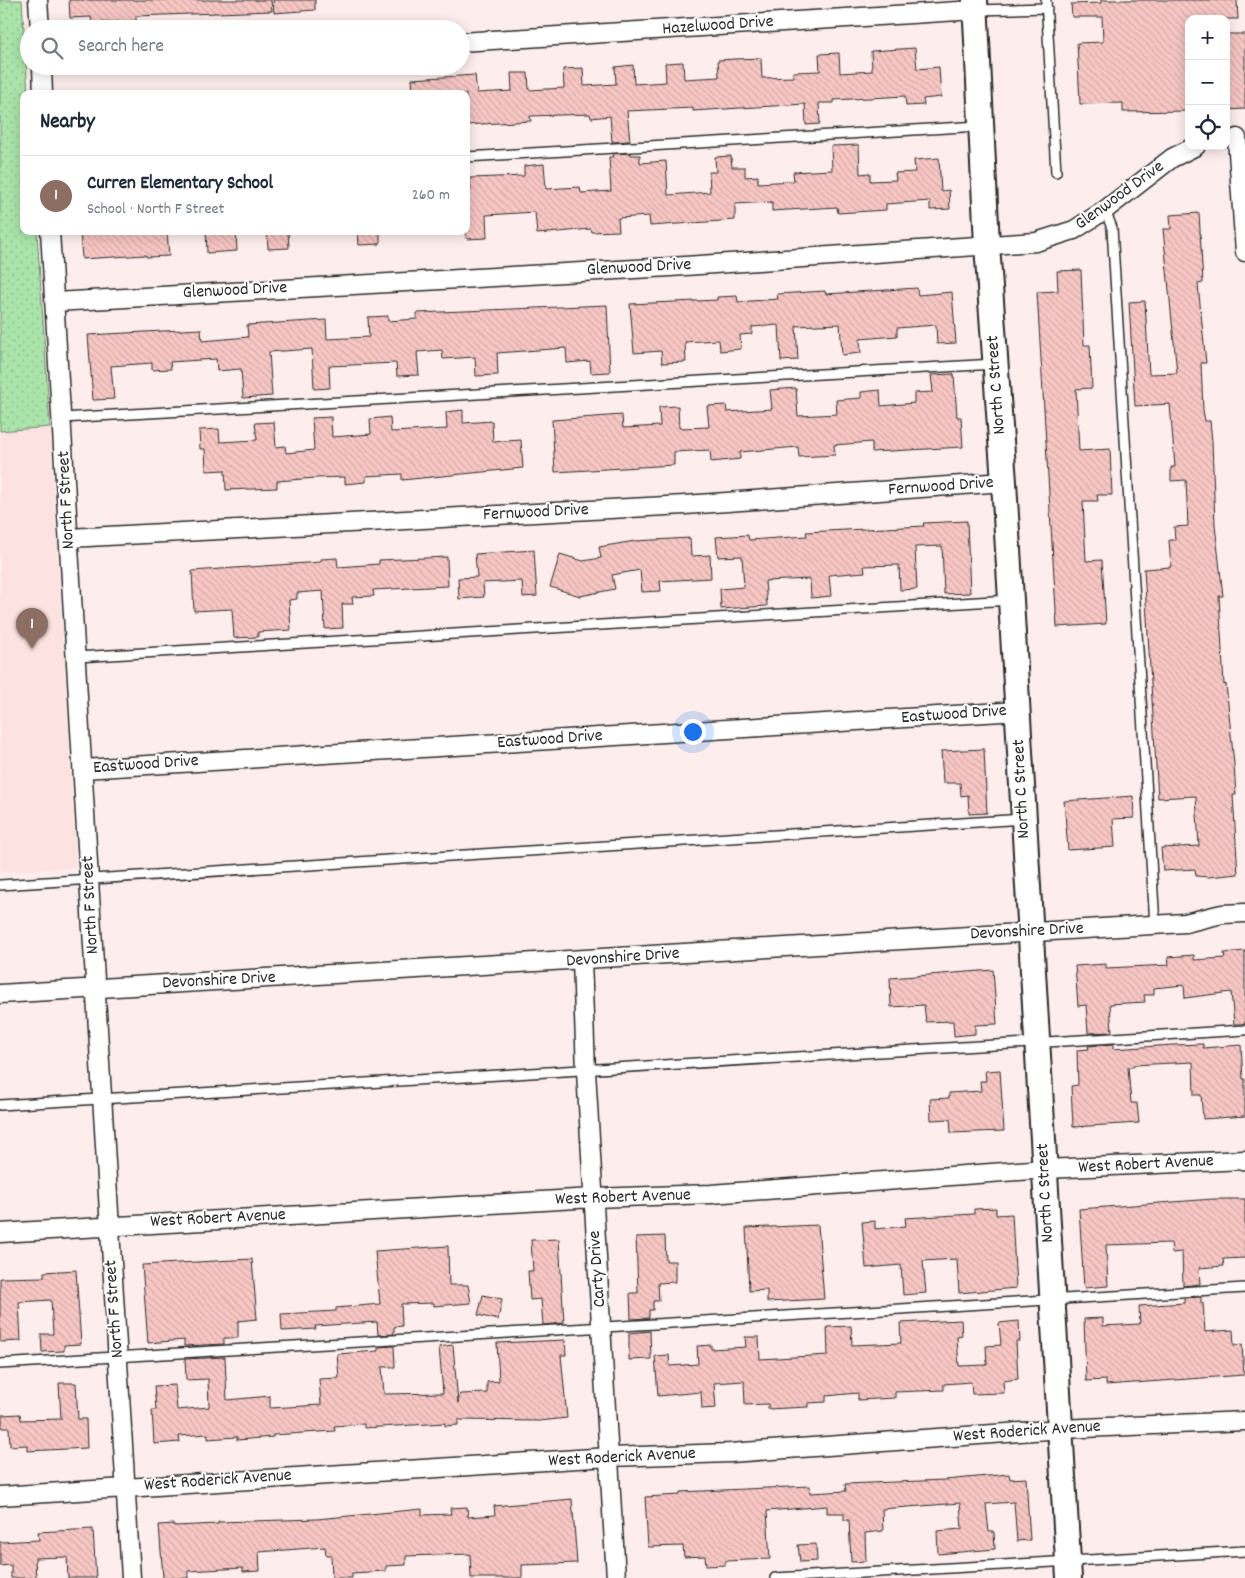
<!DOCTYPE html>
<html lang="en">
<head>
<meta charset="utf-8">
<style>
	body { margin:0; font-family:Dekko,sans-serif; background:#f6f6f7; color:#1f2937 }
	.controls { position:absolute; right:15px; top:15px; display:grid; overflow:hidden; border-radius:10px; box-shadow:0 2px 12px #0003 }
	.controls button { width:45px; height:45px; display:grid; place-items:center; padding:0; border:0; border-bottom:1px solid #e0e1e3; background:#fff; color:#1f2937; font:25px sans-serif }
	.you { position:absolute; left:692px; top:731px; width:18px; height:18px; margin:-12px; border:4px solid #fff; border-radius:50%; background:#1a73e8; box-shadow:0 0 0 8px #1a73e833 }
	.badge { display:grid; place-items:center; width:32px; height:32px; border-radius:50%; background:#0f766e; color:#fff; font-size:16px; font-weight:700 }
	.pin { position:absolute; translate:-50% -41px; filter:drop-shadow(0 1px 2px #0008) }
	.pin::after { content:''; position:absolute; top:26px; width:18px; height:15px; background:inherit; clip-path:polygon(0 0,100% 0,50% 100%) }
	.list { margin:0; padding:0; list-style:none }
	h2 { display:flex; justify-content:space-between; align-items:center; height:65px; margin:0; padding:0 20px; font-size:21px }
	h2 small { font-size:16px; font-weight:400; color:#747a83 }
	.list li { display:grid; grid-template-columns:32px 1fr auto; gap:15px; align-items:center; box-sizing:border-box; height:80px; padding:0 20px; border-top:1px solid #e0e1e3 }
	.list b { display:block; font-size:19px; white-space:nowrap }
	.list p { margin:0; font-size:16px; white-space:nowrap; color:#747a83 }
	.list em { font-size:16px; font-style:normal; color:#747a83 }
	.icon { flex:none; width:28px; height:28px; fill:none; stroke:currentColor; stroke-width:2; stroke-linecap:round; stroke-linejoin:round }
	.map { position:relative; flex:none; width:1245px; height:1578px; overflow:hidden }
	.search { position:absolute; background:#fff; box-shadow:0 2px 12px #0003; left:20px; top:20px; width:450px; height:55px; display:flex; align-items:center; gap:12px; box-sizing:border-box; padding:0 18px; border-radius:28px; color:#747a83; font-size:19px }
	.panel { position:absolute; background:#fff; box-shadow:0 2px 12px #0003; left:20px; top:90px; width:450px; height:145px; border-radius:10px }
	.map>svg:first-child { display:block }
	.built { fill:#fce2e1 }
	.park { fill:url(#park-dots); stroke:#6a886a }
	.building { fill:url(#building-back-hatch); stroke:#2b2b2b }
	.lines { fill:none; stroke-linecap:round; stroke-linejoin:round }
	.lane-casing { stroke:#2b2b2b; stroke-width:12 }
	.street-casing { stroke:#2b2b2b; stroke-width:21 }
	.secondary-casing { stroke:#2b2b2b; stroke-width:28 }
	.lane { stroke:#fff; stroke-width:9 }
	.street { stroke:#fff; stroke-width:18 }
	.secondary { stroke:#fff; stroke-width:24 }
	.labels { text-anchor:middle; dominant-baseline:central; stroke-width:4; stroke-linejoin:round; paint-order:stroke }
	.street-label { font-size:18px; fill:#2b2b2b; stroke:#fff }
</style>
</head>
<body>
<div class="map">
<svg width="1245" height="1578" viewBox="0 0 1245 1578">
	<defs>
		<pattern id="park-dots" width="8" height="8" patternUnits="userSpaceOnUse" patternTransform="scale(1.25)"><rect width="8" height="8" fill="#aae4aa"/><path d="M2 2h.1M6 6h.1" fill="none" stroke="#92c492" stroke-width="1.8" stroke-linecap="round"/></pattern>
		<pattern id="building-back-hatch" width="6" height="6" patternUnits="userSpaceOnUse" patternTransform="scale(1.25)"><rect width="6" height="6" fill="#f8c7c4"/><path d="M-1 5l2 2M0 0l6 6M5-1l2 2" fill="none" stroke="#d5aba9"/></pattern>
	</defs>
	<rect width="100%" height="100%" fill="#fdeeed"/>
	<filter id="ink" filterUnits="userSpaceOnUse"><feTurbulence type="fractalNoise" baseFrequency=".02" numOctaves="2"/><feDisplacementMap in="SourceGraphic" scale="10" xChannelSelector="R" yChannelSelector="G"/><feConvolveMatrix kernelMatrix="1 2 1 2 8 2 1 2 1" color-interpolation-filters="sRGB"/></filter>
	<g filter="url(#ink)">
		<path class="built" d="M50 427 76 867 0 872V431Z"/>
		<path class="park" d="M0 0H22L28 94H24V231H37L50 427 0 431Z"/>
		<path class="building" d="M69 0H271L272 11 136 16V21L92 23 91 17 70 18Z
			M273 0H315V10L274 13Z
			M1101 0H1237L1238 19H1189V111L1123 112V103L1080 104 1077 43 1103 42 1102 17H1072L1071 4 1101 3Z
			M1226 34H1245V109L1226 110Z
			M915 48 917 69 939 67 941 97 923 99 924 105 906 106 905 96 834 100V103H819L820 124 806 125 805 104 693 111V108L627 111 630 141 612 142 610 116 591 118 590 114 530 116 531 121 466 125V94H413L412 79 475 75 477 93 512 91 511 73H528L529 90 564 88 563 69 583 68 584 86 616 84 615 67 633 65 634 84 666 82 665 63 683 62 684 79 719 77 718 60 735 59 761 58 762 78 794 77 793 72 820 71 819 54 839 53 840 73 872 71 871 51Z
			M859 145 860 174 870 173V181L896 180 895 173 915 172 914 160 939 158 941 191 949 190 950 209 930 210V201L886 204V210L838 213 837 207 772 211V202L735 204V220L650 226 649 216 618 218 619 231 592 232 591 229 537 234 535 212 486 215 487 238 467 239 466 236V191H471L470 178 524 176V166L544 164 546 189 580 187 581 193 611 191 609 157H613L612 154 631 153V155H640V163L666 161 668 195 710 192 709 172H716L715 157 731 156 732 167H745V177L758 176V183L794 181 793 172 832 170 831 146Z
			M1199 213 1203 283 1198 284 1206 363H1201L1203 410 1205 421H1210L1212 441 1215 525 1223 596H1219L1224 685 1226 684 1234 764 1236 795H1233L1238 874 1209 877 1196 876 1195 869 1163 871 1161 848 1199 846 1196 796 1158 798 1144 569 1171 567 1169 540H1175L1174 527 1188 526 1186 480 1171 481V467H1175L1170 404 1135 406 1129 302 1145 301 1149 374 1177 373 1163 229H1171L1170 215Z
			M80 231H167L169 256 146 257V255L82 259Z
			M206 231H236L237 251 207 253Z
			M267 231H288L289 248 268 249Z
			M358 231H380V244L359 245Z
			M1081 270 1084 345H1090L1092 388 1076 389 1079 451 1110 449 1112 495H1097L1098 501H1083L1086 561 1102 560 1106 624 1057 627 1037 292 1058 291 1057 271Z
			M917 288 918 295 952 292 956 343 937 344 936 325 897 328V336L860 339 861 353 842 355 840 324 796 326 798 360 781 361 779 325 752 327V334L740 335 741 349 720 351 719 340 685 342 686 362 662 363 661 351 634 353 630 304 717 300V297L737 296 738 302 778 299 777 294 825 291 826 294Z
			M607 305 610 372 591 373 590 361 567 363 566 348 497 353 498 375 476 376 475 357 443 359 442 350 417 352 419 375 397 376 396 363 329 366 330 388 314 389 312 349 269 352 272 396 243 398 241 369 217 371 216 359 170 362 171 369 152 370V363L111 366 114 399 93 400 88 335 201 329 202 341 248 337 247 325 326 320 327 339 369 337 368 317 388 316V321L417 319V313Z
			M954 374 957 417H961L963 447 872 452V442L834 445 835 455 799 457 798 447 740 452V459L711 462 710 450 674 452V465L555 472 552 420 622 415 623 428 660 426 659 407 678 406 679 428 709 427 707 406 726 405 727 412 772 409 770 390 796 388 798 416 837 414 836 400 861 398V392L880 390 881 406 914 403V393L933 392 931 375Z
			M463 410V423L492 421 493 442 521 440 523 468 402 480V474L366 476V482L345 484V477L316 478 277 481V488L226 490 225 470 206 471 205 449H200L199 430 219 429 220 442 257 440 255 423 274 422 276 447 285 446 286 453 314 450 312 418 331 417 332 437 371 434 370 419 390 417 391 432 447 429 446 412Z
			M967 521 970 593 944 594 942 546 915 547 917 589 900 590 899 565 864 566 865 572 829 575 831 596 811 598 810 579 765 581 767 606 721 609 720 589 744 587 742 556 718 557 716 537 748 535 749 540 807 536 806 532 924 526 923 523Z
			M690 538 691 556 710 555 711 578 660 581 661 591 642 592 640 570 612 575 615 589 580 596 550 587 560 554 583 561 601 558 599 547 635 541Z
			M534 550 537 596 523 597 522 581 483 583 484 597 459 599 458 578 477 577 475 554Z
			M447 557 448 586 373 590 374 596 352 597 353 604H342L343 628 325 629 323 591 297 593V599L289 600 291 630 258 632V637L234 638 232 609 194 611 192 571 321 562V559L337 558 338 567 379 564V560Z
			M984 749 987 813 969 814 968 795 961 796 960 783H943L941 751Z
			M1133 796 1134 818 1113 819 1115 847 1068 850 1064 801Z
			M1245 951V1024H1234L1231 992 1185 998 1184 985 1154 988V995H1144L1145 1002 1110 1004 1112 1032 1088 1033 1086 1005 1078 1006 1075 966 1106 964V968L1169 965 1168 957 1194 955V960L1225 958 1224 953Z
			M993 970 997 1024 975 1025V1034L954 1036 953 1021 926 1022 924 1005 891 1007 890 978Z
			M1113 1044V1049L1173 1045 1203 1044V1048L1241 1045 1243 1079H1245V1116L1203 1119 1201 1095H1194L1193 1062 1133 1065V1067H1128L1131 1103H1137L1139 1123 1073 1127 1071 1086 1078 1085 1077 1050 1089 1049 1088 1046Z
			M1000 1070 1004 1131 951 1133 950 1119 931 1120 930 1099 949 1098V1093L981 1091 980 1081H986L985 1071Z
			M1213 1199H1245V1258L1223 1259 1224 1266 1199 1268 1200 1284 1183 1286 1182 1252 1172 1253 1171 1243 1106 1245 1108 1286 1084 1288 1079 1209Z
			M996 1208V1215L1012 1214 1016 1288 959 1293 957 1259 923 1261 926 1293 903 1295 901 1265 866 1268 862 1222 875 1221V1229L906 1226 905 1218 974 1214V1209Z
			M818 1225 824 1299 767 1302V1290L749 1291 746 1228Z
			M665 1236 666 1261H675V1282L658 1283 659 1301H653V1310H649V1318L631 1319 630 1293H638L636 1237Z
			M559 1239 564 1323 543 1325 541 1299 530 1300 528 1271H533L531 1240Z
			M448 1246 449 1285H468L471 1303 434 1306V1303L401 1304 402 1326 394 1327V1334L378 1335 377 1322 315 1326 316 1329 282 1331 281 1314 336 1311V1308L380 1304 375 1251Z
			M252 1259 257 1319 238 1321V1338H224V1344L184 1346V1340L148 1343 142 1265Z
			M76 1270 81 1344 64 1345V1351L42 1352 41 1334H53L51 1300 19 1302 21 1341 0 1342V1278L44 1277V1272Z
			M483 1295 502 1299 498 1320 478 1315Z
			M1201 1297V1303H1203L1205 1332 1233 1330 1234 1345 1242 1344 1244 1375 1106 1385V1380L1086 1381 1084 1319 1103 1318V1326L1140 1324 1139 1306 1184 1303V1298Z
			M961 1320 962 1336 957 1337 959 1366 987 1365 986 1346 1001 1345 999 1323 1019 1321 1020 1341H1016L1018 1379 1003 1381 1004 1393 972 1394 971 1382 944 1384V1390L895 1392V1398L858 1400V1393L826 1396V1402L808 1403V1407L768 1409V1404L745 1405 744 1381 714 1383 716 1408 702 1409 701 1392 658 1396 655 1356 669 1355 670 1366 698 1364 697 1346 711 1345V1349L746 1347 745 1337H759L760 1359 828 1355 827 1327 851 1326 852 1345 901 1343 900 1323Z
			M650 1331 651 1359 629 1360V1333Z
			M565 1340 566 1355H561L567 1418 540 1421 458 1420V1425L445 1426V1423L364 1428V1424L334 1426 335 1431 273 1435V1437L237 1440V1437L208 1439V1434L179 1436 180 1442 154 1444 152 1410H156L154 1386 175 1385 177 1410 209 1407 208 1379 186 1380 185 1359 225 1357 227 1400 270 1396V1408L321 1405 319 1379 339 1378 337 1354 378 1351V1347L394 1346 395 1367H382L384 1394 443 1393 439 1347 453 1345 458 1403 460 1394 487 1393V1382L499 1381 497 1343Z
			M59 1383H76L78 1419H86L87 1448 27 1451V1445L10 1446 9 1428H2V1415L20 1414 21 1420 61 1419Z
			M1009 1474 1010 1479 1026 1478 1030 1540 1017 1541 1014 1502 986 1504 989 1532H994L995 1549 938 1554 937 1531 962 1529 960 1503 882 1509 883 1531 865 1533 866 1561 851 1562 849 1520H844V1513H827V1506L767 1511 770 1559 725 1561V1565L706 1566 705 1556 684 1557 683 1546 648 1547 645 1497 680 1495V1492L810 1486V1493L846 1491 845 1484 945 1480Z
			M572 1499 577 1563 522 1565V1578H471L470 1554 406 1556V1565L386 1566V1571L352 1573V1578H332L331 1555H326L325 1547 259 1552 260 1571 243 1572V1568L188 1571V1578H163L159 1525 174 1524V1526L218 1524V1522L317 1519 422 1509V1515L451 1514 450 1508 467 1507 468 1517 495 1515 494 1506Z
			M93 1529 96 1578H68L67 1557 35 1558 36 1578H11V1565L0 1566V1542L39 1540 38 1532Z
			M816 1544 817 1561 800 1562 798 1545Z"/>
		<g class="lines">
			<defs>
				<path id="lane" d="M1046 0 1056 172
					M976 10 1047 8
					M466 157 980 126
					M1105 210 1112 228 1155 925
					M62 418 995 364
					M77 657 1010 600
					M0 885 1024 819
					M0 1105 1245 1030
					M0 1364 1245 1288
					M775 1578 1245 1551"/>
				<path id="street" d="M38 0 40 29
					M461 42 975 10
					M42 66 43 94
					M1237 138 1245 252
					M50 231 131 1578
					M55 302 670 267 1036 242 1074 230 1105 210 1172 158 1196 146
					M69 538 685 505 1004 482
					M83 769 1018 711
					M582 960 586 1071 616 1578
					M0 994 1185 923 1222 914 1245 913
					M0 1233 593 1198 711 1194 1045 1169 1245 1160
					M0 1496 609 1457 730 1453 1061 1429 1245 1421"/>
				<path id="secondary" d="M975 0 987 245 1004 482 1069 1578"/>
			</defs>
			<use href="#lane" class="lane-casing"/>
			<use href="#street" class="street-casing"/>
			<use href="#secondary" class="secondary-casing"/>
			<use href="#lane" class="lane"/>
			<use href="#street" class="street"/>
			<use href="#secondary" class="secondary"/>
		</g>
	</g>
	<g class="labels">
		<g class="street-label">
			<text transform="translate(718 26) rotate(-4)">Hazelwood Drive</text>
			<text transform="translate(1120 196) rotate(-36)">Glenwood Drive</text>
			<text transform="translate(639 268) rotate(-3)">Glenwood Drive</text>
			<text transform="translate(235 291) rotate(-3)">Glenwood Drive</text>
			<text transform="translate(997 385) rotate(-94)">North C Street</text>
			<text transform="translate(941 487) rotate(-4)">Fernwood Drive</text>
			<text transform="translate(67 500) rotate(-93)">North F Street</text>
			<text transform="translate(536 513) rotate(-3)">Fernwood Drive</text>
			<text transform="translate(954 715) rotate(-4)">Eastwood Drive</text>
			<text transform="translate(550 740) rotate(-4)">Eastwood Drive</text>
			<text transform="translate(146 765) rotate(-4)">Eastwood Drive</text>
			<text transform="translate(1022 789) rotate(-93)">North C Street</text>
			<text transform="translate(91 905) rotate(-93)">North F Street</text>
			<text transform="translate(1027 932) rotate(-3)">Devonshire Drive</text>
			<text transform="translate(623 958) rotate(-4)">Devonshire Drive</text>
			<text transform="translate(219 981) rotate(-3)">Devonshire Drive</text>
			<text transform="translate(1146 1165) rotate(-3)">West Robert Avenue</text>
			<text transform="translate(1046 1193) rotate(-93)">North C Street</text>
			<text transform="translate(623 1198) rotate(-2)">West Robert Avenue</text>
			<text transform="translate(218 1219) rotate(-3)">West Robert Avenue</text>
			<text transform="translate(598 1269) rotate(-94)">Carty Drive</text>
			<text transform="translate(115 1309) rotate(-94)">North F Street</text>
			<text transform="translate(1027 1432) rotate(-4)">West Roderick Avenue</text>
			<text transform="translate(622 1458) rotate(-3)">West Roderick Avenue</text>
			<text transform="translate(218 1481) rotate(-4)">West Roderick Avenue</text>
		</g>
	</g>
</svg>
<div class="controls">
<button>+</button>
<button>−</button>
<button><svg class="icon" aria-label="locate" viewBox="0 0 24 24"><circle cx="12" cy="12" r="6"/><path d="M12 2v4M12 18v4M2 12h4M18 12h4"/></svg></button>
</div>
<div class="you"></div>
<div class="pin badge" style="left:32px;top:649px;background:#8d6e63">1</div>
<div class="search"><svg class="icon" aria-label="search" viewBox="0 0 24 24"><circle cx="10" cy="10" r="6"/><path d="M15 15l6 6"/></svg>Search here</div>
<section class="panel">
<h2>Nearby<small></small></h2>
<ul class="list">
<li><span class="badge" style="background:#8d6e63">1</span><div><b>Curren Elementary School</b><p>School · North F Street</p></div><em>260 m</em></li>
</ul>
</section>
</div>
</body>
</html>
